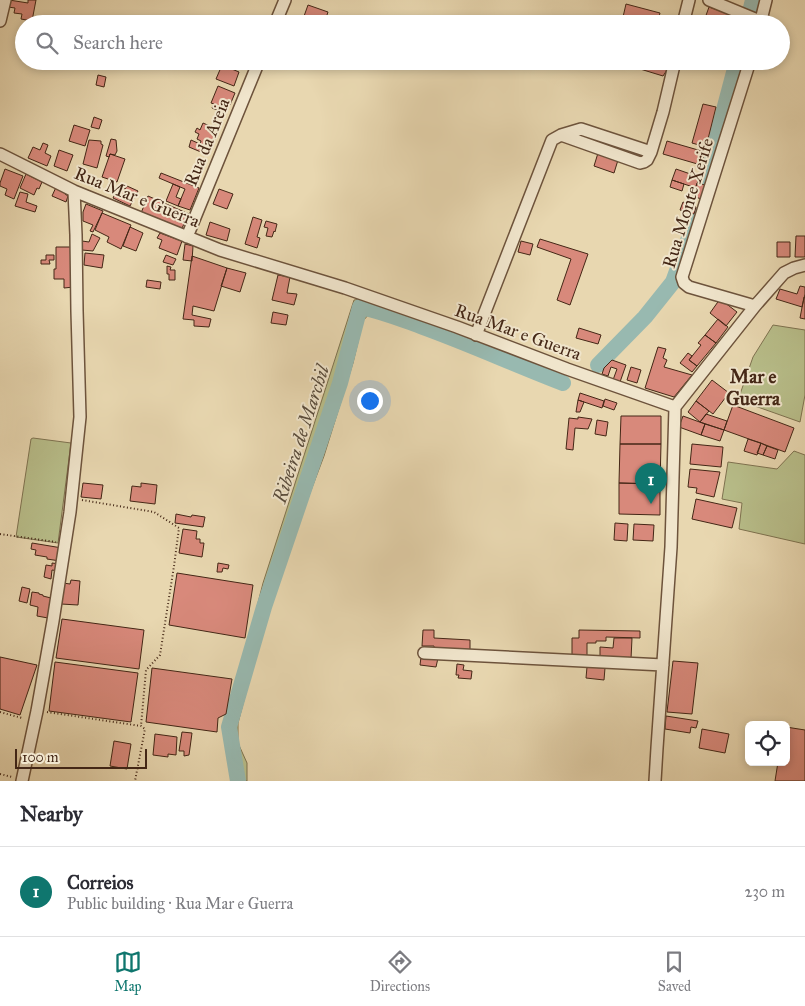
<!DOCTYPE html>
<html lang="en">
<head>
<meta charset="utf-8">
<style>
	body { margin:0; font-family:"IM FELL Great Primer",serif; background:#f2f2f3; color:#2b2b33 }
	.controls { position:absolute; right:15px; bottom:15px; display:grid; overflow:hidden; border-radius:8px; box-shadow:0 2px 8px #0003 }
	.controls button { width:45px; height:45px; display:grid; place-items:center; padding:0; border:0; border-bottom:1px solid #e1e1e2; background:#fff; color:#2b2b33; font:25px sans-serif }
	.scale { position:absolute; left:15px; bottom:12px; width:132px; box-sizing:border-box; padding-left:5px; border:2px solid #442716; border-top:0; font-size:14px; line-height:18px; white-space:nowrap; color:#442716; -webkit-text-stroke:4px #f0e5cc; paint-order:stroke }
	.you { position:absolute; left:369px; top:400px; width:18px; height:18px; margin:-12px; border:4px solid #fff; border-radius:50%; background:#1a73e8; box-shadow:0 0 0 8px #1a73e833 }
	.badge { display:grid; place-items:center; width:32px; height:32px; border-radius:50%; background:#0f766e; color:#fff; font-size:16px; font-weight:700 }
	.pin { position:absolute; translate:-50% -41px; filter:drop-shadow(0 1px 2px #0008) }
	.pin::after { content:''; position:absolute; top:26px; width:18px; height:15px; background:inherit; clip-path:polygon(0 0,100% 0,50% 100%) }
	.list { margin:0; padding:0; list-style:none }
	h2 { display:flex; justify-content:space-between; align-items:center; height:65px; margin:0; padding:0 20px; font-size:21px }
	h2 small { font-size:16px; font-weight:400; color:#7c7c81 }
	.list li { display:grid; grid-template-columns:32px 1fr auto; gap:15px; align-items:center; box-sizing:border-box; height:90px; padding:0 20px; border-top:1px solid #e1e1e2 }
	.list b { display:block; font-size:19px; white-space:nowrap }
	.list p { margin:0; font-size:16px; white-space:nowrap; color:#7c7c81 }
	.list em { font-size:16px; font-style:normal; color:#7c7c81 }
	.icon { flex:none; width:28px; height:28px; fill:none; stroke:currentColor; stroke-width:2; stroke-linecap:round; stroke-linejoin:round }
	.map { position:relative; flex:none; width:805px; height:781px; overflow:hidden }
	.search { position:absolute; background:#fff; box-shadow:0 2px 8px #0003; left:15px; right:15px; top:15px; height:55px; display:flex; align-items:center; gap:12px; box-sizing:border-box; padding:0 18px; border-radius:28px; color:#7c7c81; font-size:19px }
	.sheet { height:155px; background:#fff }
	nav { display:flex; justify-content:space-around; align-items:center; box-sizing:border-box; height:70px; border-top:1px solid #e1e1e2; background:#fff; font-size:14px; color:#7c7c81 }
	nav a { display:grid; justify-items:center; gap:2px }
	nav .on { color:#0f766e }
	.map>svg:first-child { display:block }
	.green { fill:#b8be8a; stroke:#7e7250 }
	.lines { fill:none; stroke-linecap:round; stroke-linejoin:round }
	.river { stroke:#98b9b0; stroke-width:16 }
	.building { fill:#d8897b; stroke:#442716 }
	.minor-casing { stroke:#6d533c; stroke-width:14 }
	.path { stroke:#442716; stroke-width:2; stroke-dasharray:1 2.5; stroke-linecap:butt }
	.minor { stroke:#f0e5cc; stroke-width:11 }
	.labels { text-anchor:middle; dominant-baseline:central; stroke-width:4; stroke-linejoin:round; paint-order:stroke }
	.street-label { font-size:18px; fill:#442716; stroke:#f0e5cc }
	.neighbourhood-label { font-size:19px; font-weight:bold; fill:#442716; stroke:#f0e5cc }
	.water-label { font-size:19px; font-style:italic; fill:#594c3c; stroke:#f0e5cc }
</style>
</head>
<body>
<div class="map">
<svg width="805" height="781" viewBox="0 0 805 781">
	<rect width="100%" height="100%" fill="#e8d7b0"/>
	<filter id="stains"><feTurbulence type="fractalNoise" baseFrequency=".004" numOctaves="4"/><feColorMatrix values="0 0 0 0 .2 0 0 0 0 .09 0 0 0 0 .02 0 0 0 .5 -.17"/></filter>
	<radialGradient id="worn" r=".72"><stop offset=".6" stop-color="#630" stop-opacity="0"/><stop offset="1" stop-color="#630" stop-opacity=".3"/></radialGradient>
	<path class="green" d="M361 299 372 302 369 314 363 321 353 363 324 456 293 538 257 651 238 723V743L247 763V781H233L224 737 225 721 239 678 263 583 354 300Z
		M773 325 805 330V395L800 422 738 400 753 357Z
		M33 438 71 443 58 543 16 537 31 439Z
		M794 451 805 455V544L739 529 742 503 722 499 728 462 777 469Z"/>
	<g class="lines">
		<path class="river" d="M747 24 753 0
			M705 190 720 125 737 61
			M598 365 645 317 673 282 697 216
			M238 781 229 727 264 607 340 383 360 307C383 311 401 319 423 327 470 344 516 365 563 383"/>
	</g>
	<path class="building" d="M9 0 28 3V0H36L32 21 21 19 22 14 14 13 15 8 8 7Z
		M626 4 660 13 657 24H647L623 17Z
		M308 5 328 12 324 24H316L303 19Z
		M709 7 732 15 729 24H713L704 21Z
		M614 61H637L667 70 663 76Z
		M222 65 239 72 234 86 216 79Z
		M98 75 106 77 104 87 96 85Z
		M218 86 235 93 230 105 227 104 224 113 212 108 214 104 211 103Z
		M703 104 716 107 706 147 692 143Z
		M94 117 102 120 99 129 91 127Z
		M203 123 219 130 208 155 189 147 191 140 200 144 201 141 197 139 199 134 195 132 197 128 200 130Z
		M74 125 90 130 85 146 69 141Z
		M111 139 116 140 117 151 115 155 110 154 109 157 106 156Z
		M89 140 101 141V144L103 145 97 168 83 164Z
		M667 141 705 152 701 165 663 154Z
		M43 143 48 145 45 153 51 156 47 166 28 158 33 147 40 150Z
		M59 150 73 155 67 171 54 166Z
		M598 153 618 160 614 173 594 166Z
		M110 154 125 159 117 182 102 177Z
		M5 169 23 176 14 199 5 195 7 189 0 186V183Z
		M676 169 699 177 696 188 672 180Z
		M161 173 199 188 190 210 178 206 185 189 159 178Z
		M26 174 42 182 39 189 37 188 34 195 20 188Z
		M672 180 684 184 682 191 670 187Z
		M697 183 705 185 701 199 693 196Z
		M173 184 180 187 176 197 181 199 178 206 166 201Z
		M57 185 67 189 65 194 68 196 66 202 52 196Z
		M119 186 125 189 127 186 138 191 130 206 113 198Z
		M219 189 233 194 227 209 213 204Z
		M20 192 28 194 26 202 37 206 35 212 15 206Z
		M148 196 189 214 181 230 141 213Z
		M683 202 696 207 694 214 680 210Z
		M86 204 103 211 93 232 90 231 93 225 83 221V212Z
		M102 213 131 225 121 249 107 242 109 237 95 230Z
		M253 217 262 220 257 237 260 238 257 248 245 244Z
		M266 221 277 224 275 232 274 231 272 237 266 236 268 228 264 227Z
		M210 222 230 229 227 241 206 235Z
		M130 227 143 233 136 251 123 246Z
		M160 233 182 241 177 255 159 248 162 240 157 238Z
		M92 234 100 238 93 251 82 250V241L89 242Z
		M796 236H805V257H795Z
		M540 239 588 254 570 305 557 300 571 259 537 247Z
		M521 241 533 244 530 255 518 252Z
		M777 242H790V257H777Z
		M185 244 193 246 192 261 183 260Z
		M56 247H74V287L64 288V279H54V269H56Z
		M85 253 104 255 102 268 84 265Z
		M46 255H54V260H49L50 264H41V260H46Z
		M166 255 176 259 173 265 163 262Z
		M192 256 227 268 214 311 193 306 192 315 211 319 209 327 194 326V320L183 319Z
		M167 266 171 267 170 270H175V280H169V274H167Z
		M227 268 246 273 240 292 221 286Z
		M278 275 290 277 287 293 297 294 294 305 272 300Z
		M147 280 161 282 160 289 146 287Z
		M800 286 805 287V294L802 307 776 299 780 289 797 294Z
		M804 297 805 298V319L800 318Z
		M720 299 737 312 726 326 710 313Z
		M273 312 288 315 286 325 271 323Z
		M718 319 728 327 716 343 705 335Z
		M579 328 601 335 598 344 576 338Z
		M705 335 716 343 697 366 689 360 701 345 698 343Z
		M658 347 666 349 663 358 667 360 664 367 692 375 674 397 645 388Z
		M688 353 692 356 689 360 697 366 692 372 680 363Z
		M612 360 626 365 620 382 613 380 617 369 611 367 608 376 602 374 604 368Z
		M631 367 641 370 637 383 627 380Z
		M712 380 729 393 713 414 696 401Z
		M580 393 604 401 602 408 578 400Z
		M605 399 617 403 614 410 603 406Z
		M578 400 584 402 580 412H576Z
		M696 401 709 411 700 422 688 412Z
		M733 405 794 428 785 452 724 430Z
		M706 414 727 421 724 430 700 422Z
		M621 416H661V444H620Z
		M683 416 705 424 701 435 679 427Z
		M578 417 592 419 588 429 575 428 573 450 566 449 569 418 578 419Z
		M597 420 608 422 606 436 595 434Z
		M705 424 724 430 720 441 701 435Z
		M748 439 761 443 757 455 744 451Z
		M761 443 767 446 763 455 757 453Z
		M620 444H661L660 484 619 483Z
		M692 444 723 447 721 467 690 464Z
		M767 446 778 450 775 459 763 455Z
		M690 469 720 472 714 497 696 493 697 488 688 487Z
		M83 483 103 485 101 499 81 497Z
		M141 483 157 485 155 504 130 501 132 486 141 487Z
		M619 483 660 484V515L619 514Z
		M696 499 737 508 732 528 692 519Z
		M176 514 191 517 192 515 205 517 203 527 175 523Z
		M615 523 628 524 627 541 614 540Z
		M634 524 654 525 653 541 633 540Z
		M183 529 197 531 196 539H200V543H204L202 557 179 553Z
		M32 543 62 548 60 561 47 559V557L35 555 36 550 31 549Z
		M52 563 60 564 59 571 52 570 51 579 44 577 46 565 52 566Z
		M218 563 229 565 228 569 223 568 222 572H217Z
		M177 573 253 585 245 638 169 625Z
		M71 580 80 581 78 605 61 604 63 583 70 584Z
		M22 587 30 589 27 603 19 601Z
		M32 592 39 593V594L43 595V596L51 598 48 618 37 616 38 607 30 605Z
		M62 619 144 630 139 669 56 658Z
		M423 630H434V638L470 640V652L434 650V646H422Z
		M579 630 640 631V638L606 637V641H596V643H587V658L572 657V638H579Z
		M614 638H632L631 659 600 658V647L613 648Z
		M0 657 37 665 20 715 0 709Z
		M421 657 438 658 436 667 420 665Z
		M673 661 698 663 692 714 667 712Z
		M55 662 138 673 131 722 49 711Z
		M457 664 464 665 463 670 472 671 471 679 458 678 459 675H456Z
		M587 667 605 668 604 680 586 678Z
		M152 668 232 679 226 714 218 718 217 732 146 722Z
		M666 716 698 721 696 728 691 727 690 733 665 729Z
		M786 727 805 730V781H775L778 762H786Z
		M702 729 729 734 725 753 699 748Z
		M182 732 192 733 189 755 184 756V751H179Z
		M155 734 177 737 176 755 168 754V757L153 755Z
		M114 741 131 744 127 769 110 766Z"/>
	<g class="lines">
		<defs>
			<path id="minor" d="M709 0 760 21
				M0 21 5 0
				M275 24 285 0
				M683 24 689 0
				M760 24 766 0
				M750 61 682 277 684 283 689 287 755 306
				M561 135 640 163 644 162 647 160 651 152 663 112 675 61
				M0 154 74 191 220 250 345 288 457 327 567 369 675 407
				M187 237 259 61
				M476 335 552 140 561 135 581 129 651 152
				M675 407 755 306 784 273 794 268 805 265
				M424 653 663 665
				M22 781 37 711 53 621 70 512 80 417 77 311 76 235 74 191
				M655 781 657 748 671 547 675 407"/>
		</defs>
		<use href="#minor" class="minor-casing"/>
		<path class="path" d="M82 500 154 512 179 528 174 566 160 655 146 670 141 726
			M0 534 56 542
			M0 712 22 718
			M47 712 141 726 145 729 135 781
			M0 774 12 777"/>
		<use href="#minor" class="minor"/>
	</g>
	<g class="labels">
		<g class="street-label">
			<text transform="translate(207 142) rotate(-68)">Rua da Areia</text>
			<text transform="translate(137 197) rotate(22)">Rua Mar e Guerra</text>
			<text transform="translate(688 203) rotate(-73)">Rua Monte Xerife</text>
			<text transform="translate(518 332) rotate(20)">Rua Mar e Guerra</text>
		</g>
		<g class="neighbourhood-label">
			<text x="753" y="376">Mar e<tspan x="753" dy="22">Guerra</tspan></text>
		</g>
		<g class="water-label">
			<text transform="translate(301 434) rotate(-72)">Ribeira de Marchil</text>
		</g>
	</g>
	<rect width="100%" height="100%" filter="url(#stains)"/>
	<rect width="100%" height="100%" fill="url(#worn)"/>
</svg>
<div class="controls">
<button><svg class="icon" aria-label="locate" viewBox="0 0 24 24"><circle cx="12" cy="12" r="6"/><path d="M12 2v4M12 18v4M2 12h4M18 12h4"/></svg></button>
</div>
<div class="scale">100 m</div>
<div class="you"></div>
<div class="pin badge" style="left:651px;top:504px">1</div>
<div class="search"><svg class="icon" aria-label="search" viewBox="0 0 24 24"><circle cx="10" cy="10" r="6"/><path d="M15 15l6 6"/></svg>Search here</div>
</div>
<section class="sheet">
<h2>Nearby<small></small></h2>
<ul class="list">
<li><span class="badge">1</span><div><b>Correios</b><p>Public building · Rua Mar e Guerra</p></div><em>230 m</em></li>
</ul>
</section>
<nav>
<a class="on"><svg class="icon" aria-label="map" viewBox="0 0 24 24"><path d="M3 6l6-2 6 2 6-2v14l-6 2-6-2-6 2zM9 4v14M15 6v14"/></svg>Map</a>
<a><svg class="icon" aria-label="directions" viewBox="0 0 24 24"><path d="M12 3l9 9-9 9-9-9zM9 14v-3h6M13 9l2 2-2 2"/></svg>Directions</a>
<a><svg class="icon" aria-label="saved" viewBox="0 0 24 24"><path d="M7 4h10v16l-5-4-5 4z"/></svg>Saved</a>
</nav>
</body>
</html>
